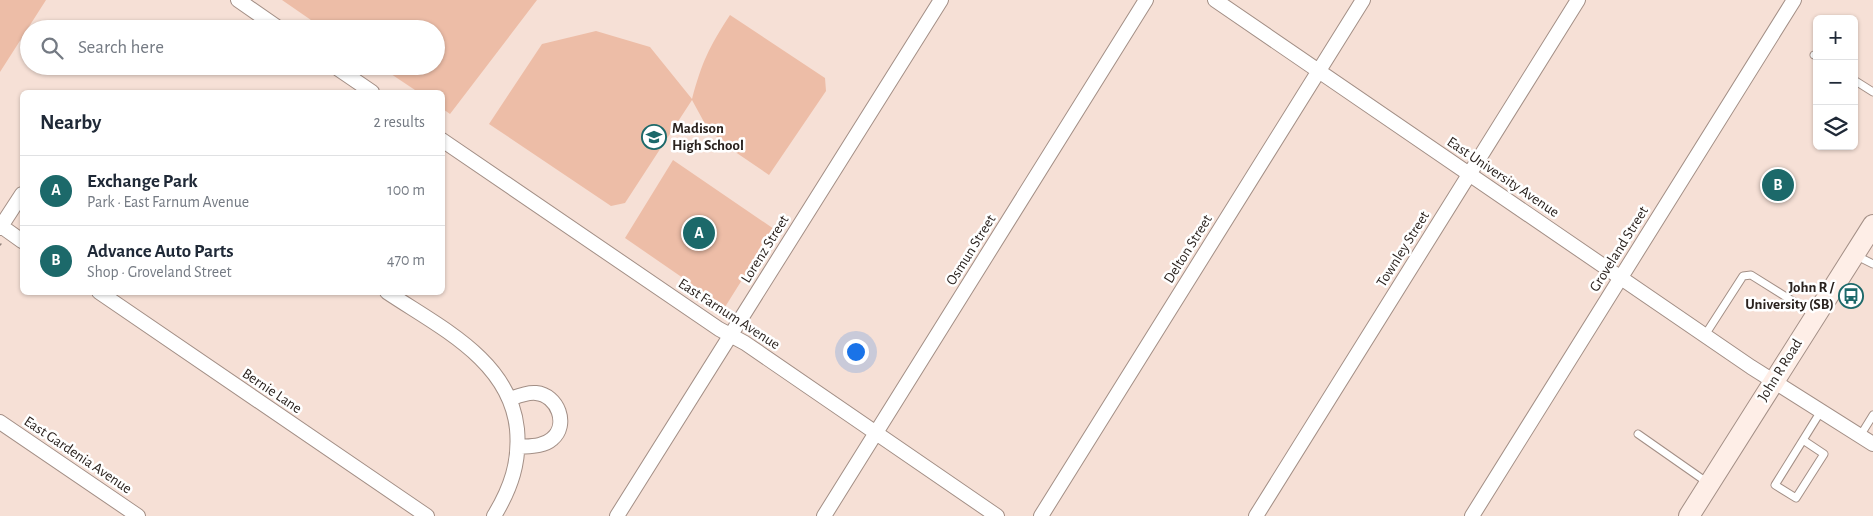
<!DOCTYPE html>
<html lang="en">
<head>
<meta charset="utf-8">
<style>
	body { margin:0; font-family:"Alegreya Sans",sans-serif; background:#f2f2f3; color:#1f2937 }
	.controls { position:absolute; right:15px; top:15px; display:grid; overflow:hidden; border-radius:8px; box-shadow:0 1px 4px #0004 }
	.controls button { width:45px; height:45px; display:grid; place-items:center; padding:0; border:0; border-bottom:1px solid #e0e1e3; background:#fff; color:#1f2937; font:25px sans-serif }
	.you { position:absolute; left:855px; top:351px; width:18px; height:18px; margin:-12px; border:4px solid #fff; border-radius:50%; background:#1a73e8; box-shadow:0 0 0 8px #1a73e833 }
	.badge { display:grid; place-items:center; width:32px; height:32px; border-radius:50%; background:#1c696a; color:#fff; font-size:16px; font-weight:700 }
	.pin { position:absolute; translate:-50% -50%; border:2px solid #fff; box-shadow:0 1px 5px #0006 }
	.list { margin:0; padding:0; list-style:none }
	h2 { display:flex; justify-content:space-between; align-items:center; height:65px; margin:0; padding:0 20px; font-size:21px }
	h2 small { font-size:16px; font-weight:400; color:#747a83 }
	.list li { display:grid; grid-template-columns:32px 1fr auto; gap:15px; align-items:center; box-sizing:border-box; height:70px; padding:0 20px; border-top:1px solid #e0e1e3 }
	.list b { display:block; font-size:19px; white-space:nowrap }
	.list p { margin:0; font-size:16px; white-space:nowrap; color:#747a83 }
	.list em { font-size:16px; font-style:normal; color:#747a83 }
	.icon { flex:none; width:28px; height:28px; fill:none; stroke:currentColor; stroke-width:2; stroke-linecap:round; stroke-linejoin:round }
	.map { position:relative; flex:none; width:1873px; height:516px; overflow:hidden }
	.search { position:absolute; background:#fff; box-shadow:0 1px 4px #0004; left:20px; top:20px; width:425px; height:55px; display:flex; align-items:center; gap:12px; box-sizing:border-box; padding:0 18px; border-radius:28px; color:#747a83; font-size:19px }
	.panel { position:absolute; background:#fff; box-shadow:0 1px 4px #0004; left:20px; top:90px; width:425px; height:205px; border-radius:8px }
	.map>svg:first-child { display:block }
	.green { fill:#edbda7 }
	.lines { fill:none; stroke-linecap:round; stroke-linejoin:round }
	.lane-casing { stroke:#a38f86; stroke-width:9 }
	.street-casing { stroke:#a38f86; stroke-width:16 }
	.secondary-casing { stroke:#a38f86; stroke-width:22 }
	.path { stroke:#92837c; stroke-width:2.5; stroke-dasharray:2.5 2.5; stroke-linecap:butt }
	.lane { stroke:#fff; stroke-width:7 }
	.street { stroke:#fff; stroke-width:14 }
	.secondary { stroke:#feeee7; stroke-width:20 }
	.labels { text-anchor:middle; dominant-baseline:central; stroke-width:5; stroke-linejoin:round; paint-order:stroke }
	.poi-label { font-size:15px; font-weight:bold; fill:#2b231f; stroke:#fff; text-anchor:start }
	.street-label { font-size:15px; fill:#2b231f; stroke:#fff }
</style>
</head>
<body>
<div class="map">
<svg width="1873" height="516" viewBox="0 0 1873 516">
	<rect width="100%" height="100%" fill="#f6e0d6"/>
	<path class="green" d="M0 0H46L0 72Z
		M282 0H537L450 114 443 109 442 92H418L379 66H436V29H324Z
		M730 15 825 78 826 91 769 175 722 143 704 122 692 100 625 203 611 206 489 124 542 44 596 31 650 47 692 99C702 62 709 47 730 15Z
		M673 160 774 229 725 307 625 238Z"/>
	<g class="lines">
		<defs>
			<path id="lane" d="M1814 55 1817 56
				M1854 80 1873 92
				M1857 256 1873 264
				M1705 335 1743 276 1751 275 1815 315
				M1638 434 1708 483
				M1860 436 1873 415
				M1803 440 1824 454 1796 498 1775 485 1821 411"/>
			<path id="street" d="M238 0 280 29
				M1215 0 1751 367 1873 444
				M334 66 372 92
				M442 140 719 329 745 343 997 516
				M1 226 22 241
				M0 228 22 194
				M99 292 427 516
				M387 292C439 327 510 360 517 429 520 462 511 488 494 516
				M510 399C518 396 527 392 536 393 558 395 569 425 552 439 543 447 529 446 518 447
				M0 422 138 516
				M617 516 941 0
				M824 516 1146 0
				M1041 516 1363 0
				M1256 516 1578 0
				M1472 516 1794 0"/>
			<path id="secondary" d="M1689 516 1873 225"/>
		</defs>
		<use href="#lane" class="lane-casing"/>
		<use href="#street" class="street-casing"/>
		<use href="#secondary" class="secondary-casing"/>
		<path class="path" d="M0 244 1 245"/>
		<use href="#lane" class="lane"/>
		<use href="#street" class="street"/>
		<use href="#secondary" class="secondary"/>
	</g>
	<defs>
		<symbol id="school-ring" viewBox="-11 -11 22 22"><circle r="9.5" fill="#fff" stroke="#1c696a" stroke-width="1.5"/><path d="M0-5L7-2L0 1L-7-2ZM-4 1L0 2.5L4 1V4Q0 6-4 4Z" fill="#1c696a"/></symbol>
		<symbol id="bus-ring" viewBox="-11 -11 22 22"><circle r="9.5" fill="#fff" stroke="#1c696a" stroke-width="1.5"/><path d="M-5-6H5V4H4V6H2V4H-2V6H-4V4H-5ZM-3.5-4V0h7V-4ZM-3.5 1.2v1.5H-2V1.2ZM2 1.2v1.5H3.5V1.2Z" fill="#1c696a"/></symbol>
	</defs>
	<g fill-rule="evenodd">
		<use href="#school-ring" x="640" y="123" width="28" height="28"/>
		<use href="#bus-ring" x="1837" y="282" width="28" height="28"/>
	</g>
	<g class="labels">
		<g class="poi-label">
			<text x="672" y="128">Madison<tspan x="672" dy="17">High School</tspan></text>
			<text x="1834" y="287" text-anchor="end">John R /<tspan x="1834" dy="17">University (SB)</tspan></text>
		</g>
		<g class="street-label">
			<text transform="translate(1503 177) rotate(34)">East University Avenue</text>
			<text transform="translate(765 249) rotate(-58)">Lorenz Street</text>
			<text transform="translate(1188 249) rotate(-58)">Delton Street</text>
			<text transform="translate(1403 249) rotate(-58)">Townley Street</text>
			<text transform="translate(1619 249) rotate(-58)">Groveland Street</text>
			<text transform="translate(971 250) rotate(-58)">Osmun Street</text>
			<text transform="translate(729 314) rotate(33)">East Farnum Avenue</text>
			<text transform="translate(1780 370) rotate(-58)">John R Road</text>
			<text transform="translate(272 391) rotate(34)">Bernie Lane</text>
			<text transform="translate(78 455) rotate(34)">East Gardenia Avenue</text>
		</g>
	</g>
</svg>
<div class="controls">
<button>+</button>
<button>−</button>
<button><svg class="icon" aria-label="layers" viewBox="0 0 24 24"><path d="M12 4l9 5-9 5-9-5zM3 14l9 5 9-5"/></svg></button>
</div>
<div class="you"></div>
<div class="pin badge" style="left:699px;top:233px">A</div>
<div class="pin badge" style="left:1778px;top:185px">B</div>
<div class="search"><svg class="icon" aria-label="search" viewBox="0 0 24 24"><circle cx="10" cy="10" r="6"/><path d="M15 15l6 6"/></svg>Search here</div>
<section class="panel">
<h2>Nearby<small>2 results</small></h2>
<ul class="list">
<li><span class="badge">A</span><div><b>Exchange Park</b><p>Park · East Farnum Avenue</p></div><em>100 m</em></li>
<li><span class="badge">B</span><div><b>Advance Auto Parts</b><p>Shop · Groveland Street</p></div><em>470 m</em></li>
</ul>
</section>
</div>
</body>
</html>
